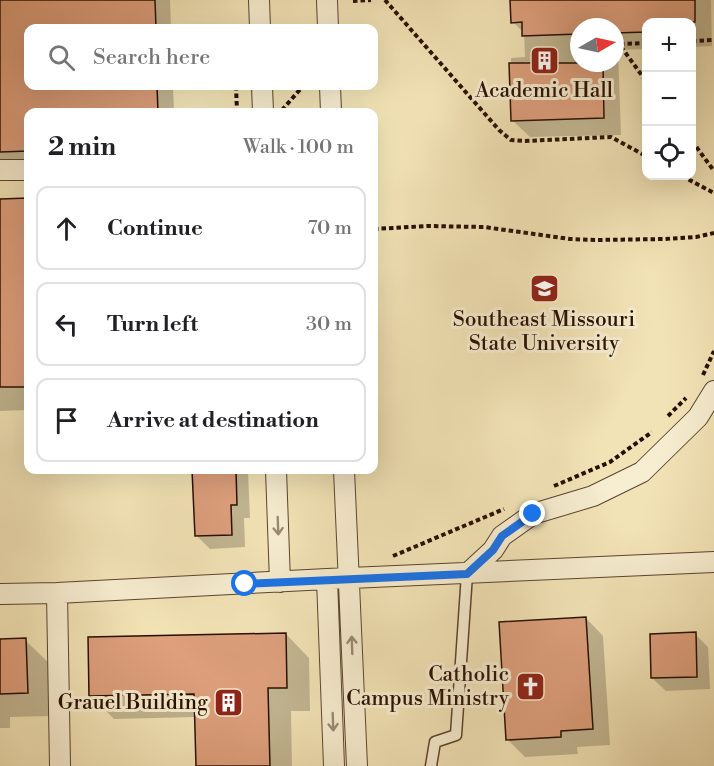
<!DOCTYPE html>
<html lang="en">
<head>
<meta charset="utf-8">
<style>
	body { margin:0; font-family:"Libre Bodoni",serif; background:#f2f2f2; color:#202124 }
	.controls { position:absolute; right:18px; top:18px; display:grid; overflow:hidden; border-radius:12px; box-shadow:0 6px 24px #0002 }
	.controls button { width:54px; height:54px; display:grid; place-items:center; padding:0; border:0; border-bottom:2px solid #e0e0e0; background:#fff; color:#202124; font:30px sans-serif }
	.compass { position:absolute; left:570px; top:18px; width:54px; height:54px; border-radius:50%; background:#fff; box-shadow:0 6px 24px #0002; rotate:81deg }
	.stop { position:absolute; width:18px; height:18px; margin:-14px; border:4px solid #1a73e8; border-radius:50%; background:#fff }
	.stop.end { background:#1a73e8; border-color:#fff; box-shadow:0 2px 6px #0008 }
	.list { margin:0; padding:0; list-style:none }
	h2 { display:flex; justify-content:space-between; align-items:center; height:78px; margin:0; padding:0 24px; font-size:26px }
	h2 small { font-size:20px; font-weight:400; color:#757577 }
	.list li { display:grid; grid-template-columns:39px 1fr auto; gap:18px; align-items:center; box-sizing:border-box; height:84px; margin:0 12px 12px; padding:0 12px; border:2px solid #e0e0e0; border-radius:12px }
	.list b { display:block; font-size:22px; white-space:nowrap }
	.list em { font-size:20px; font-style:normal; color:#757577 }
	.icon { flex:none; width:33px; height:33px; fill:none; stroke:currentColor; stroke-width:2; stroke-linecap:round; stroke-linejoin:round }
	.map { position:relative; flex:none; width:714px; height:766px; overflow:hidden }
	.search { position:absolute; background:#fff; box-shadow:0 6px 24px #0002; left:24px; top:24px; width:354px; height:66px; display:flex; align-items:center; gap:15px; box-sizing:border-box; padding:0 21px; border-radius:12px; color:#757577; font-size:22px }
	.panel { position:absolute; background:#fff; box-shadow:0 6px 24px #0002; left:24px; top:108px; width:354px; height:366px; border-radius:12px }
	.map>svg:first-child { display:block }
	.shadow { fill:#0003; fill-rule:evenodd }
	.building { fill:#dd9f7c; stroke:#281001; stroke-width:1.5 }
	.lines { fill:none; stroke-linecap:round; stroke-linejoin:round }
	.lane-casing { stroke:#5a452e; stroke-width:13 }
	.street-casing { stroke:#5a452e; stroke-width:22 }
	.path { stroke:#281001; stroke-width:4; stroke-dasharray:4.5 3; stroke-linecap:butt }
	.lane { stroke:#f7edd0; stroke-width:10 }
	.street { stroke:#f7edd0; stroke-width:20 }
	.oneway { stroke:#9a8a73 }
	.route { stroke:#1a73e8; stroke-width:8 }
	.labels { text-anchor:middle; dominant-baseline:central; stroke-width:6; stroke-linejoin:round; paint-order:stroke }
	.poi-label { font-size:21px; fill:#281001; stroke:#f7edd0 }
</style>
</head>
<body>
<div class="map">
<svg width="714" height="766" viewBox="0 0 714 766">
	<rect width="100%" height="100%" fill="#f2e3b6"/>
	<filter id="stains"><feTurbulence type="fractalNoise" baseFrequency=".00333" numOctaves="4"/><feColorMatrix values="0 0 0 0 .2 0 0 0 0 .09 0 0 0 0 .02 0 0 0 .5 -.17"/></filter>
	<radialGradient id="worn" r=".72"><stop offset=".6" stop-color="#630" stop-opacity="0"/><stop offset="1" stop-color="#630" stop-opacity=".3"/></radialGradient>
	<path class="shadow" d="M0 0H170L171 28H28V86H173L174 112H28V168L0 169Z
		M512 0H711L712 46 692 47V22H646V49L618 50 621 135 530 137 512 120 511 58 525 57 524 33 513 22ZM579 27H615V63H579Z
		M16 200H28V410L0 411V205Z
		M194 470H248L250 518H244L245 547 210 549 197 536Z
		M586 618 603 636 610 745 577 747 578 754 525 757 508 740Z
		M286 634 309 658 310 711H291L292 766H197L196 717 114 719 90 695Z
		M695 634 708 647 710 689 666 691 652 678Z
		M25 640 49 663 51 716 10 717V728H0V641Z"/>
	<path class="building" d="M0 0H155L156 28H28V86H157L158 112H28V151L0 152Z
		M510 0H695V22H646V32L615 33V27H579V34L522 36V22L511 23Z
		M509 63H603L604 118 511 121Z
		M28 198V387H0V199Z
		M192 470H236L237 505H231L232 535 195 536Z
		M586 617 593 729 561 731V737L506 740 499 622Z
		M696 632 697 677 651 678 650 634Z
		M286 633 287 688H268L270 766H196L194 694 89 696 88 637Z
		M26 638 28 693 0 694V639Z"/>
	<g class="lines">
		<defs>
			<path id="lane" d="M431 766 435 742 456 735 467 574"/>
			<path id="street" d="M259 0 260 28
				M327 0 328 28
				M262 86 263 112
				M330 86 331 112
				M0 170H28
				M276 470 280 582
				M344 470 357 766
				M467 574 493 550 502 536 533 514 593 496 642 472 698 417 714 391
				M327 579 334 766
				M57 593 60 766
				M0 594 57 593 327 579 714 562"/>
		</defs>
		<use href="#lane" class="lane-casing"/>
		<use href="#street" class="street-casing"/>
		<path class="path" d="M385 0 499 130 511 140 525 141 611 137 646 156
			M353 1 371 0
			M692 41 714 40
			M620 44 646 43
			M615 45 619 44 646 81
			M236 86 237 112
			M282 110 303 86
			M692 141 714 171
			M682 176 714 193
			M374 229 427 226 484 227 570 239 595 240 664 239 696 237 714 233
			M703 375 714 351
			M668 416 686 398
			M554 486 610 462 652 432
			M393 556 504 509"/>
		<use href="#lane" class="lane"/>
		<use href="#street" class="street"/>
	</g>
	<defs><path id="oneway-shaft" d="M-6 0H5M1.5-3L5.5 0L1.5 3" fill="none" stroke-width="1.6" stroke-linecap="round" stroke-linejoin="round" transform="scale(1.5)"/></defs>
	<g class="oneway">
		<use href="#oneway-shaft" transform="translate(278 526) rotate(88)"/>
		<use href="#oneway-shaft" transform="translate(352 645) rotate(-92)"/>
		<use href="#oneway-shaft" transform="translate(333 722) rotate(88)"/>
	</g>
	<g class="lines">
		<path class="route" d="M245 584 467 574 493 550 502 536 533 514"/>
	</g>
	<defs>
		<symbol id="building-square" viewBox="-11 -11 22 22"><rect x="-9" y="-9" width="18" height="18" rx="4" fill="#8f2418" stroke="#f7edd0"/><path d="M-4-6H4V6H1V3H-1V6H-4ZM-2.5-4.3h1.7v1.8h-1.7ZM.8-4.3h1.7v1.8H.8ZM-2.5-1h1.7V.8h-1.7ZM.8-1h1.7V.8H.8Z" fill="#fff"/></symbol>
		<symbol id="university-square" viewBox="-11 -11 22 22"><rect x="-9" y="-9" width="18" height="18" rx="4" fill="#8f2418" stroke="#f7edd0"/><path d="M0-5L7-2L0 1L-7-2ZM-4 1L0 2.5L4 1V4Q0 6-4 4Z" fill="#fff"/></symbol>
		<symbol id="church-square" viewBox="-11 -11 22 22"><rect x="-9" y="-9" width="18" height="18" rx="4" fill="#8f2418" stroke="#f7edd0"/><path d="M-1.2-6h2.4v3.5h3.3v2.4h-3.3V6h-2.4V-.1h-3.3v-2.4h3.3Z" fill="#fff"/></symbol>
	</defs>
	<g fill-rule="evenodd">
		<use href="#building-square" x="528" y="44" width="33" height="33"/>
		<use href="#university-square" x="528" y="272" width="33" height="33"/>
		<use href="#church-square" x="514" y="670" width="33" height="33"/>
		<use href="#building-square" x="212" y="686" width="33" height="33"/>
	</g>
	<g class="labels">
		<g class="poi-label">
			<text x="544" y="91">Academic Hall</text>
			<text x="544" y="320">Southeast Missouri<tspan x="544" dy="24">State University</tspan></text>
			<text x="509" y="675" text-anchor="end">Catholic<tspan x="509" dy="24">Campus Ministry</tspan></text>
			<text x="208" y="703" text-anchor="end">Grauel Building</text>
		</g>
	</g>
	<rect width="100%" height="100%" filter="url(#stains)"/>
	<rect width="100%" height="100%" fill="url(#worn)"/>
</svg>
<div class="controls">
<button>+</button>
<button>−</button>
<button><svg class="icon" aria-label="locate" viewBox="0 0 24 24"><circle cx="12" cy="12" r="6"/><path d="M12 2v4M12 18v4M2 12h4M18 12h4"/></svg></button>
</div>
<svg class="compass" viewBox="-18 -18 36 36"><path d="M0-13l5 13h-10z" fill="#e53935"/><path d="M0 13l5-13h-10z" fill="#757577"/></svg>
<div class="stop" style="left:245px;top:584px"></div>
<div class="stop end" style="left:533px;top:514px"></div>
<div class="search"><svg class="icon" aria-label="search" viewBox="0 0 24 24"><circle cx="10" cy="10" r="6"/><path d="M15 15l6 6"/></svg>Search here</div>
<section class="panel">
<h2>2 min<small>Walk · 100 m</small></h2>
<ul class="list">
<li><svg class="icon" aria-label="ahead" viewBox="0 0 24 24"><path d="M12 20V5M6 11l6-6 6 6"/></svg><div><b>Continue</b></div><em>70 m</em></li>
<li><svg class="icon" aria-label="left" viewBox="0 0 24 24"><path d="M17 20v-9H6M10 6l-5 5 5 5"/></svg><div><b>Turn left</b></div><em>30 m</em></li>
<li><svg class="icon" aria-label="arrive" viewBox="0 0 24 24"><path d="M6 21V4h12l-3 4 3 4H6"/></svg><div><b>Arrive at destination</b></div></li>
</ul>
</section>
</div>
</body>
</html>
